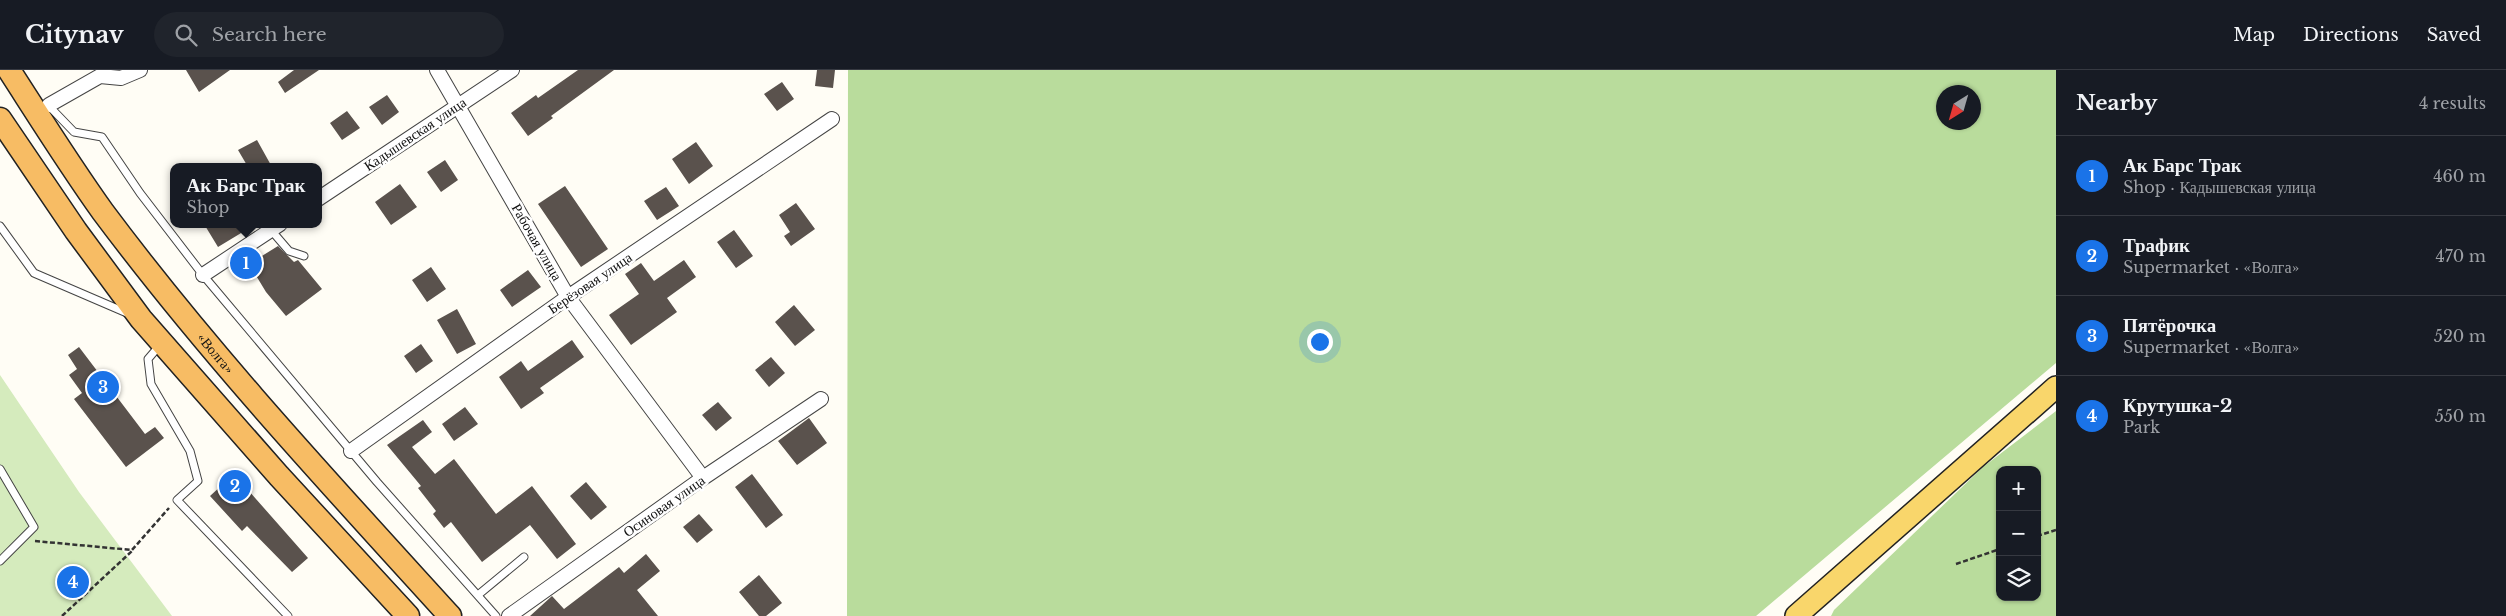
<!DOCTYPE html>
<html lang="en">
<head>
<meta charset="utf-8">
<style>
	body { margin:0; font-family:"Libre Baskerville",serif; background:#20242c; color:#f1f3f6 }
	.controls { position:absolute; right:15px; bottom:15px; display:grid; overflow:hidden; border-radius:10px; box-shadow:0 1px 4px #0004 }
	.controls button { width:45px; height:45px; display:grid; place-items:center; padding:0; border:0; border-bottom:1px solid #363941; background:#171b24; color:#f1f3f6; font:25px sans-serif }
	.compass { position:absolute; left:1936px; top:15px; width:45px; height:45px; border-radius:50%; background:#171b24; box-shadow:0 1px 4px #0004; rotate:217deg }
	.you { position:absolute; left:1319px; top:271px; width:18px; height:18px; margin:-12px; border:4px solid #fff; border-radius:50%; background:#1a73e8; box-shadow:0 0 0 8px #1a73e833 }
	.badge { display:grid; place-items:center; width:32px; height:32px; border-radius:50%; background:#1a73e8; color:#fff; font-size:16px; font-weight:700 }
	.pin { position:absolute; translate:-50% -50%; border:2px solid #fff; box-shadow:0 1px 5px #0006 }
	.popup { position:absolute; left:170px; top:93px; width:152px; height:65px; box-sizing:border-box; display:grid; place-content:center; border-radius:10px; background:#171b24; filter:drop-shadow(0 1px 4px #0005); font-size:16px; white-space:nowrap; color:#9ea1a6 }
	.popup b { font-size:19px; color:#f1f3f6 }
	.popup::after { content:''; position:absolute; left:50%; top:100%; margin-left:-10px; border:10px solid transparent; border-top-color:#171b24 }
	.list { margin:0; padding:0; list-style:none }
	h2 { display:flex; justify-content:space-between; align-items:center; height:65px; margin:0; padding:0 20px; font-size:21px }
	h2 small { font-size:16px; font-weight:400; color:#9ea1a6 }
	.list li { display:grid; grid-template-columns:32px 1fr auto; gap:15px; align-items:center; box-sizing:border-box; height:80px; padding:0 20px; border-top:1px solid #363941 }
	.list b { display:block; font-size:19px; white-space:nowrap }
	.list p { margin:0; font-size:16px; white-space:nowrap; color:#9ea1a6 }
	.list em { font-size:16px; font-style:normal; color:#9ea1a6 }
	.icon { flex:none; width:28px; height:28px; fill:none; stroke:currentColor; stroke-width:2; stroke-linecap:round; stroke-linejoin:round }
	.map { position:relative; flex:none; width:2056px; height:546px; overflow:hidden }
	header { display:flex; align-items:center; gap:30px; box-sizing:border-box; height:70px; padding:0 25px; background:#171b24; border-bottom:1px solid #363941 }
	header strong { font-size:24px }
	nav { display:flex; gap:28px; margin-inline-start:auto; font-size:18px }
	.search { width:350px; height:45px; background:#20242c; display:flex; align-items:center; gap:12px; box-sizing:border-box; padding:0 18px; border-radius:28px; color:#9ea1a6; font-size:19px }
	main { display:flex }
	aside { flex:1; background:#171b24 }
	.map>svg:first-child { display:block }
	.green { fill:#d5ebbd }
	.forest { fill:#b9dc9c; fill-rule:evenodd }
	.building { fill:#5a524d }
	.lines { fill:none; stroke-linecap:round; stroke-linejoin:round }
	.service-casing { stroke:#444; stroke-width:9 }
	.minor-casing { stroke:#444; stroke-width:16 }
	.primary-casing { stroke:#222; stroke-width:24 }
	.trunk-casing { stroke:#222; stroke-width:25 }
	.path { stroke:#333; stroke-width:2.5; stroke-dasharray:5 2.5; stroke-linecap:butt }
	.service { stroke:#fff; stroke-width:7 }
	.minor { stroke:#fff; stroke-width:14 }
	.primary { stroke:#f9d66b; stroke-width:21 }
	.trunk { stroke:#f7bc64; stroke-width:22 }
	.labels { text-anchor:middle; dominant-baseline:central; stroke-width:5; stroke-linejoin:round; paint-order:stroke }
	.street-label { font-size:14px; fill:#111; stroke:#fff }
</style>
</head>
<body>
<header>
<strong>Citynav</strong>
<div class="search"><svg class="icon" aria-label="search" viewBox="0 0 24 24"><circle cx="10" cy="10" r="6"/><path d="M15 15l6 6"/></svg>Search here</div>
<nav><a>Map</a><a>Directions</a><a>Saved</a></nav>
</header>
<main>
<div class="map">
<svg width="2056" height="546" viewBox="0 0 2056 546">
	<rect width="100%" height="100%" fill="#fffdf5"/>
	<path class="green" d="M0 305 79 422 172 546H0Z"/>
	<path class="forest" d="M848 0H2056V293L1756 546H847ZM1944 22H1974V52H1944Z
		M2056 341V546H1831L1834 540 1983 397ZM2000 400H2037V527H2000Z"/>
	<path class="building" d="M186 0H230L199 22Z
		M294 0H319L285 23 278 12Z
		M578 0H614L551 46 553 48 528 66 511 43 536 25 538 28Z
		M817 0H835L833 18 815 16Z
		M782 12 794 29 777 41 764 24Z
		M387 25 399 42 382 55 369 37Z
		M347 41 360 58 342 70 330 53Z
		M257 70 272 97H248L238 80Z
		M696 72 713 96 689 114 672 89Z
		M445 90 458 110 441 122 427 102Z
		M400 114 417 137 391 155 375 132Z
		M565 116 608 179 581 197 538 134Z
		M666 117 679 136 657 150 644 131Z
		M796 133 815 159 791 176 784 166 790 162 779 145Z
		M204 154H256L218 177Z
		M734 160 753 186 736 198 717 172Z
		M278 176 294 192 298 190 322 219 286 246 266 222 249 194Z
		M684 190 696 207 667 228 677 242 631 275 609 245 639 224 625 204 641 193 654 211Z
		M431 197 446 219 427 232 412 210Z
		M528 200 541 217 512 237 500 220Z
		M794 235 815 260 795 276 775 252Z
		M457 239 476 274 457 284 437 250Z
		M572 270 584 287 540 318 544 323 521 339 499 307 521 291 528 301Z
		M421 274 433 291 416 303 404 286Z
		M79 277 145 364 155 357 164 368 126 397 74 329 82 323 69 305 77 299 68 285Z
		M771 287 785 303 769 317 755 300Z
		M718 332 732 348 716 361 702 345Z
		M465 337 478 354 454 371 442 354Z
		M809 348 827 373 797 395 778 371Z
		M423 350 432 362 412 377 435 404 454 389 496 444 532 416 576 474 557 489 530 455 482 492 451 452 444 458 433 444 436 441 418 418 421 416 387 375Z
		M234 404 308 488 292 502 247 456 242 461 210 426Z
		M752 404 783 445 766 458 735 417Z
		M586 412 607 437 591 450 570 426Z
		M699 444 713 460 697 473 683 457Z
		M646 484 660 501 637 520 658 546H530L552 526 564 539 619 497 624 503Z
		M759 505 782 533 766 546H759L739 522Z"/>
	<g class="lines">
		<defs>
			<path id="service" d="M48 35 74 62 102 67 140 123 203 205 377 412 496 546
				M0 156 34 203 127 243
				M271 160 289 181 304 186
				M160 275 148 289 151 314 190 381 198 411 177 430 288 546
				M0 399 34 457 0 491
				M478 525 524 487"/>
			<path id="minor" d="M437 0 568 227 703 408
				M49 35 100 6 121 8 140 0
				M318 129 512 0
				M203 205 280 154
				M351 381 568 227 832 49
				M509 546 703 408 821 329"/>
			<path id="primary" d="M1796 546 2056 317"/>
			<g id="trunk">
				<path id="s1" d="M9 0C40 48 70 96 103 142 209 284 331 415 450 546"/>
				<path d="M0 49 76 161 141 249 279 406 408 546"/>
			</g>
		</defs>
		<use href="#service" class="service-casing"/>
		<use href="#minor" class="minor-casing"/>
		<use href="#primary" class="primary-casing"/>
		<use href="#trunk" class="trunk-casing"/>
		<path class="path" d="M2037 466 2056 460
			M35 471 132 480 169 438
			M1956 494 2000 479
			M62 546 132 481"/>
		<use href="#service" class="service"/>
		<use href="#minor" class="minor"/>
		<use href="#primary" class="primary"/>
		<use href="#trunk" class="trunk"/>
	</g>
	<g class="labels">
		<g class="street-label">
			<text transform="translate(415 64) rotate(-34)">Кадышевская улица</text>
			<text transform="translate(537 172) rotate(60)">Рабочая улица</text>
			<text transform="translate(590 213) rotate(-34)">Берёзовая улица</text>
			<text stroke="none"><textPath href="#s1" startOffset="351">«Волга»</textPath></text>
			<text transform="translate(664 436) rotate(-35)">Осиновая улица</text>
		</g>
	</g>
</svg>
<div class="controls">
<button>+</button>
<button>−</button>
<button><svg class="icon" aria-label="layers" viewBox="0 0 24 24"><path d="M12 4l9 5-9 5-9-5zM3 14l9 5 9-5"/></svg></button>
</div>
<svg class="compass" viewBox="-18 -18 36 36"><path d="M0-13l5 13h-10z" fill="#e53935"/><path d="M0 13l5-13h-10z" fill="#9ea1a6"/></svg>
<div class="you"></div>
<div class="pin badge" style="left:246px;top:193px">1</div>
<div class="popup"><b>Ак Барс Трак</b>Shop</div>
<div class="pin badge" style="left:235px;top:416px">2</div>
<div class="pin badge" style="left:103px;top:317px">3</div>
<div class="pin badge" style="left:73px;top:512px">4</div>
</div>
<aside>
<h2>Nearby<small>4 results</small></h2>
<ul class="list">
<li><span class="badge">1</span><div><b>Ак Барс Трак</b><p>Shop · Кадышевская улица</p></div><em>460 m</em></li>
<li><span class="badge">2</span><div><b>Трафик</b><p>Supermarket · «Волга»</p></div><em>470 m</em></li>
<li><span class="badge">3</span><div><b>Пятёрочка</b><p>Supermarket · «Волга»</p></div><em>520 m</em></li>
<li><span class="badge">4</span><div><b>Крутушка-2</b><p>Park</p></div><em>550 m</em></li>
</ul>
</aside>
</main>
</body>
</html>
